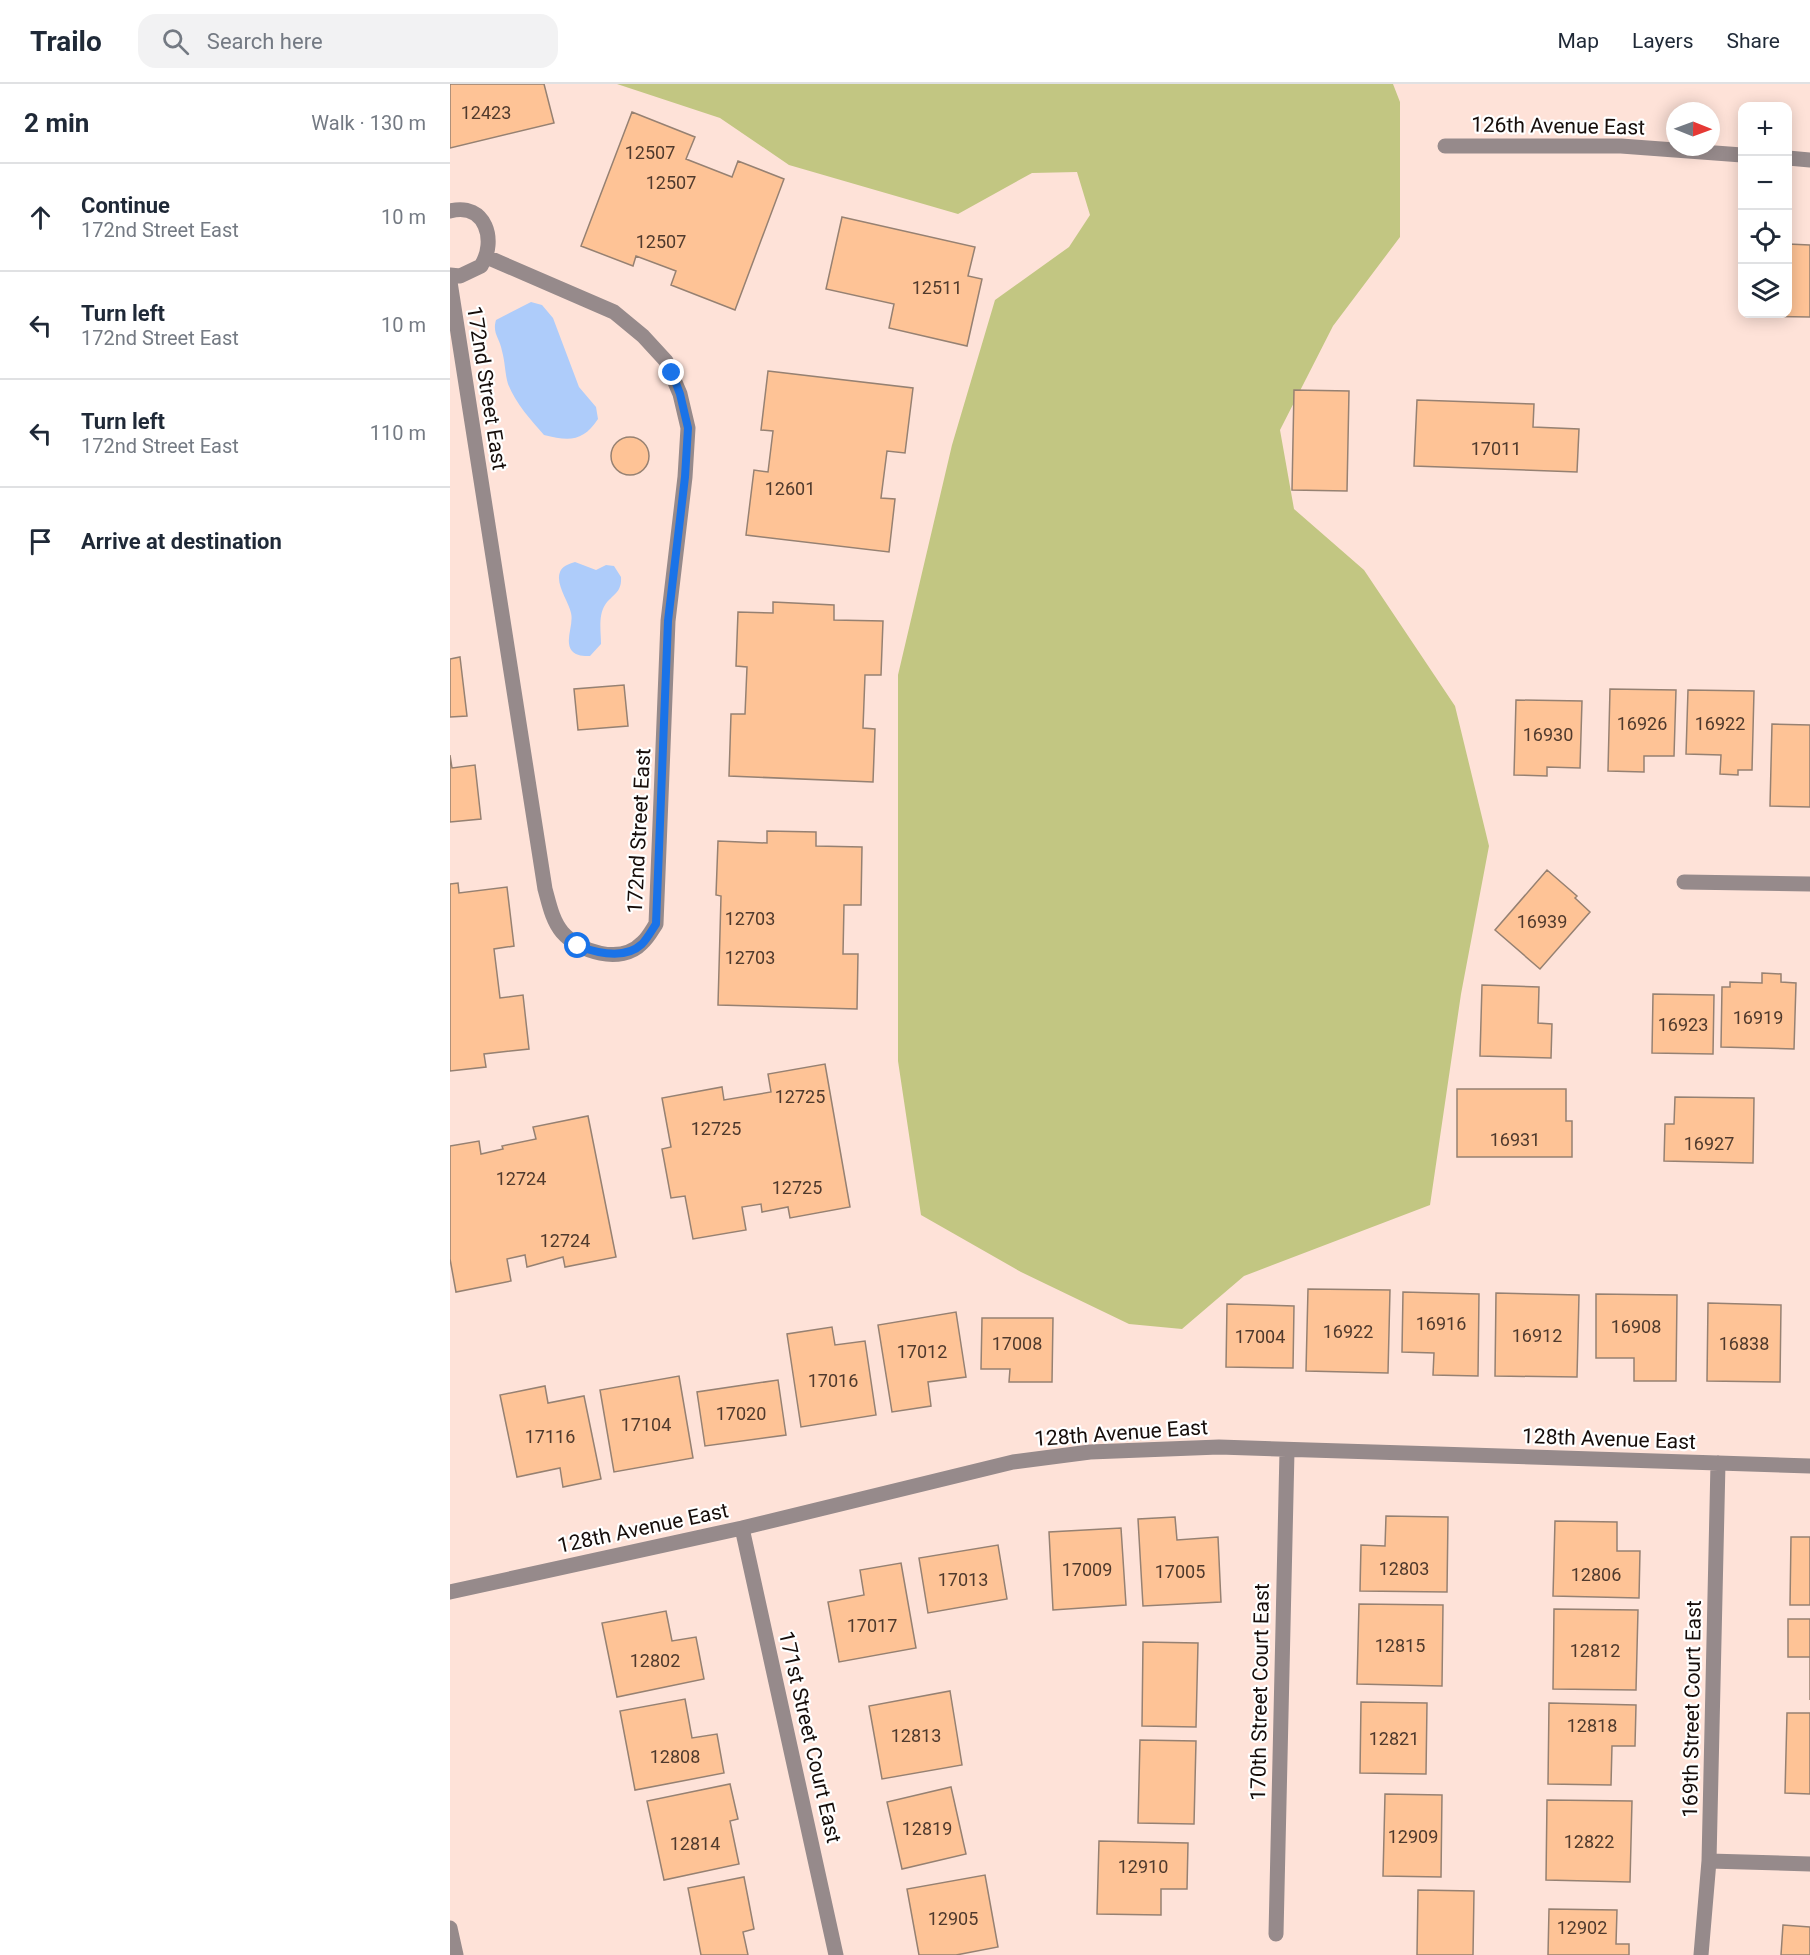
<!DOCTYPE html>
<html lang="en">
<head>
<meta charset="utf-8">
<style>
	body { margin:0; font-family:Roboto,sans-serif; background:#f2f2f3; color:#1f2937 }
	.controls { position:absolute; right:18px; top:18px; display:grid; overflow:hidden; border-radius:12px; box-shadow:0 3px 15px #0003 }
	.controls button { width:54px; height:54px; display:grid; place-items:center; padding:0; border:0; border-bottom:2px solid #e0e1e3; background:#fff; color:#1f2937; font:30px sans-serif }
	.compass { position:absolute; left:1216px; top:18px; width:54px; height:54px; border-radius:50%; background:#fff; box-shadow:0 3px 15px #0003; rotate:91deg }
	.stop { position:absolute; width:18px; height:18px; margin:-14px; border:4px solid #1a73e8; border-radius:50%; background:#fff }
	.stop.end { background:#1a73e8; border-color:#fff; box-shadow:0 2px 6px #0008 }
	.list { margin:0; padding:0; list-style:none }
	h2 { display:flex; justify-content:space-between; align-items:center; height:78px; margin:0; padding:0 24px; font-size:26px }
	h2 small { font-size:20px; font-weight:400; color:#747a83 }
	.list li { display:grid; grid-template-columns:39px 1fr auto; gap:18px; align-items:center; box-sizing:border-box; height:108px; padding:0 24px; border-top:2px solid #e0e1e3 }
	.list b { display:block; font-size:22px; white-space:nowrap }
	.list p { margin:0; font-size:20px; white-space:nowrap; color:#747a83 }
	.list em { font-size:20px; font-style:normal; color:#747a83 }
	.icon { flex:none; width:33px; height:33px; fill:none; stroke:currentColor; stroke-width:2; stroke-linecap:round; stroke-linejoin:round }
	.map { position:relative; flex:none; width:1360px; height:1871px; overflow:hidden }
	header { display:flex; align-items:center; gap:36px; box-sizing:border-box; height:84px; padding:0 30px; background:#fff; border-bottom:2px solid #e0e1e3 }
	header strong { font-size:28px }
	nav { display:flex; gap:33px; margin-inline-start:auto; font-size:21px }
	.search { width:420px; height:54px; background:#f2f2f3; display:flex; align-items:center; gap:15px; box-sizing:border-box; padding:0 21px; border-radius:18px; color:#747a83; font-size:22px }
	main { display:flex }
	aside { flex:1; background:#fff }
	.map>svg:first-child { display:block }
	.green { fill:#c2c682 }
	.water { fill:#aeccfa }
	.building { fill:#fec396; stroke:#968172; stroke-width:1.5 }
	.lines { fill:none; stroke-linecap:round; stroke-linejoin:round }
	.minor { stroke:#968a8b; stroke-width:15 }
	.route { stroke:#1a73e8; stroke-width:8 }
	.labels { text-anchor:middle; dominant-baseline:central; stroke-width:4.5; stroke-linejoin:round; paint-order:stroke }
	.number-label { font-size:18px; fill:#503a2d }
	.street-label { font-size:21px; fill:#160d0a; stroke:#fff }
</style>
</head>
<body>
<header>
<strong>Trailo</strong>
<div class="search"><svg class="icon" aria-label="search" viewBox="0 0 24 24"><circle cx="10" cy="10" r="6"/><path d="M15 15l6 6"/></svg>Search here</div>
<nav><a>Map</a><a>Layers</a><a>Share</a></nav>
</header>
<main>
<aside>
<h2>2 min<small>Walk · 130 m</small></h2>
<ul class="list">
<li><svg class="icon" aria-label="ahead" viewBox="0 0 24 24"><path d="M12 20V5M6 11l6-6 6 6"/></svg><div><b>Continue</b><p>172nd Street East</p></div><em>10 m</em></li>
<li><svg class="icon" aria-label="left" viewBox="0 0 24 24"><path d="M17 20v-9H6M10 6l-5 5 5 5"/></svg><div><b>Turn left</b><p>172nd Street East</p></div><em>10 m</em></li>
<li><svg class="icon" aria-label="left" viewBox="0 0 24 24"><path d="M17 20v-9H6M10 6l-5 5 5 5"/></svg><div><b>Turn left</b><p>172nd Street East</p></div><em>110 m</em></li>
<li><svg class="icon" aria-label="arrive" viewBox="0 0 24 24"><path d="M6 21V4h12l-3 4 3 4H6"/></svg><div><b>Arrive at destination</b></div></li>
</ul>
</aside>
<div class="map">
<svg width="1360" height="1871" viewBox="0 0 1360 1871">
	<rect width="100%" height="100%" fill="#fee2d8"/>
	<path class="green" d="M167 0H943L950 18V153L883 242 830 346 844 425 914 486 1005 622 1039 762 1011 910 980 1121 794 1192 732 1245 679 1240 571 1188 471 1131 448 977V591L502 361 545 216 619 163 640 131 627 88 582 89 508 130 339 81 270 34Z"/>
	<path class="water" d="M81 218 92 221 103 234 129 303 146 323 148 335C133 358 119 357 94 351 81 336 66 320 58 300 55 290 55 277 52 267 50 254 42 250 46 236Z
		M125 478 146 486 156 481 164 482 171 493C172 509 163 510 155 521 148 532 151 548 151 560L140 572C133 572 127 572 122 567 114 557 124 541 121 529 119 518 105 500 110 488 112 482 119 480 125 478Z"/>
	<path class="building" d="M0 0H94L104 39 0 64Z
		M182 28 245 53 236 75 282 93 288 77 334 95 285 226 221 201 226 187 186 172 183 182 131 162Z
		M392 133 525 163 518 192 532 195 517 262 439 244 444 220 376 205Z
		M1338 160 1360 161V233L1300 232V230H1338Z
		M318 287 463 304 455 369 437 367 431 414 445 415 439 468 296 451 304 386 318 388 323 347 311 346Z
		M844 306 899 307 897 407 842 406Z
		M967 316 1084 320 1083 343 1129 345 1127 388 964 382Z
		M161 372a19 19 0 1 1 38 0a19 19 0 1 1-38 0Z
		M323 518 384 521V536L433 537 431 591H415L413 644 425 645 423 698 279 692 281 630H295L297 583 286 582 288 528 323 529Z
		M10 573 17 632 0 633V575Z
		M174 601 178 642 128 646 124 605Z
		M1160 605 1226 606 1224 672H1194V688L1158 687Z
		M1238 606 1304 607 1302 686H1288V691L1270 690 1271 671 1236 670Z
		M1066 616 1132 617 1130 684 1097 683V692L1064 691Z
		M1322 640 1360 641V723L1320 722Z
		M0 671 2 684 25 681 31 735 0 738Z
		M317 747 366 748V762L412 763 411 821H394L393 870H408L407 925 268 921 271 812 266 811 268 757 317 759Z
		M1097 786 1127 812 1125 814 1140 828 1090 885 1045 846Z
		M8 799 9 809 57 803 64 862 44 865 50 914 73 911 79 965 34 970 36 983 0 987V800Z
		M1312 889 1331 890V898L1346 899 1344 965 1271 963 1272 903H1280V898L1312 899Z
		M1032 901 1089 903 1088 939 1102 940 1101 974 1030 972Z
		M1203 910 1264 911 1263 970 1202 969Z
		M375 980 400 1123 340 1134 338 1123 312 1128 311 1120 292 1123 296 1146 243 1155 235 1112 221 1114 212 1065 221 1063 212 1014 272 1003 274 1016 321 1008 318 990Z
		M1007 1005H1116V1037H1122V1073H1007Z
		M1225 1013 1304 1014 1303 1079 1214 1077 1215 1040H1224Z
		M138 1032 166 1173 115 1183 113 1173 77 1183 75 1171 57 1175 61 1197 6 1208 0 1175V1062L29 1057 31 1070 53 1065 52 1062 86 1055 83 1043Z
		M858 1205 940 1206 938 1289 856 1287Z
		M953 1208 1029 1210 1028 1292 983 1291 984 1269 952 1268Z
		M1046 1209 1129 1211 1127 1293 1045 1292Z
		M1146 1210 1227 1211 1226 1297H1184V1274H1146Z
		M1258 1219 1331 1221 1330 1298 1257 1297Z
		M777 1220 844 1222 843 1284 776 1283Z
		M506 1228 516 1293 478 1298 481 1322 442 1328 428 1241Z
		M532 1234H603L602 1298H559L560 1285H531Z
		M382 1243 385 1261 415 1257 426 1331 351 1343 337 1250Z
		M229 1292 243 1374 164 1388 150 1306Z
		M328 1296 336 1351 255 1362 247 1308Z
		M95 1302 98 1319 134 1312 151 1395 113 1403 110 1384 67 1393 50 1311Z
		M936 1432 998 1433 997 1508 910 1507 911 1461 935 1462Z
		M725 1433 727 1456 768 1453 771 1518 693 1522 688 1435Z
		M1105 1437 1167 1438V1467H1190L1189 1514 1103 1512Z
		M671 1444 676 1521 603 1526 599 1448Z
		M1341 1453H1360V1521H1340Z
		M548 1461 557 1515 478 1529 469 1474Z
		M451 1479 466 1564 389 1578 378 1518 414 1511 410 1486Z
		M909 1520 993 1521 992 1602 907 1600Z
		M1104 1525 1188 1526 1186 1606 1103 1605Z
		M216 1527 222 1557 246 1553 254 1595 167 1613 152 1539Z
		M1338 1535H1360V1616V1573H1338Z
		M693 1558 748 1559 746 1643 692 1642Z
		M500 1607 512 1681 432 1695 419 1622Z
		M235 1615 242 1654 267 1650 274 1689 185 1706 170 1627Z
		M911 1618 977 1619 976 1690 910 1689Z
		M1099 1619 1186 1621 1185 1662H1162L1161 1701 1098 1700Z
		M1337 1629H1360V1710L1335 1709Z
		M690 1656 746 1657 744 1740 688 1739Z
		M280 1700 288 1735 280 1737 289 1780 214 1796 197 1717Z
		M501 1703 516 1770 452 1785 437 1718Z
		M935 1710 992 1711 991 1793 933 1792Z
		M1097 1716 1182 1717 1180 1798 1096 1796Z
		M649 1757 738 1759 737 1805H711V1831L647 1830Z
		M535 1791 548 1863 506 1871H469L457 1805Z
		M294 1793 304 1845 293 1848 298 1871H251L238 1804Z
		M968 1806 1024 1807 1023 1871H967Z
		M1099 1825 1167 1826 1166 1860H1179V1871H1098Z
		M1333 1841 1360 1843V1871H1331Z"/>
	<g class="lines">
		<path class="minor" d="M995 62H1171L1292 71
			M1338 74 1360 76
			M0 127C36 118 47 157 31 182L10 192 0 191
			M0 198 95 805C99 819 102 836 112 848 129 868 171 881 192 859 198 854 202 846 206 840L218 537 235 393 238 344 230 310 216 277 193 252 164 228 37 173
			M1234 798 1360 800
			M292 1444 386 1871
			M0 1508 292 1444 563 1378 640 1368 769 1363 1360 1382
			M1259 1777 1360 1780
			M0 1844 6 1871
			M826 1850 837 1367
			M1251 1871 1259 1777 1268 1379"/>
	</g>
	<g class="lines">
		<path class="route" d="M128 862C147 869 175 876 192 860 197 855 202 846 206 840L218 537 235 393 238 344 230 310 222 289"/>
	</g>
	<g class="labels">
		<g class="number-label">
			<text x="36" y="28">12423</text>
			<text x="200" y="68">12507</text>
			<text x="221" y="98">12507</text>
			<text x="211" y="157">12507</text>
			<text x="487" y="203">12511</text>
			<text x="1046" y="364">17011</text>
			<text x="340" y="404">12601</text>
			<text x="1192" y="639">16926</text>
			<text x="1270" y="639">16922</text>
			<text x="1098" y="650">16930</text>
			<text x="300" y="834">12703</text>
			<text x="1092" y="837">16939</text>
			<text x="300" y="873">12703</text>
			<text x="1308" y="933">16919</text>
			<text x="1233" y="940">16923</text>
			<text x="350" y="1012">12725</text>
			<text x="266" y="1044">12725</text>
			<text x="1065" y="1055">16931</text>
			<text x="1259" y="1059">16927</text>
			<text x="71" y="1094">12724</text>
			<text x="347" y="1103">12725</text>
			<text x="115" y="1156">12724</text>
			<text x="991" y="1239">16916</text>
			<text x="1186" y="1242">16908</text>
			<text x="898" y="1247">16922</text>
			<text x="1087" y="1251">16912</text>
			<text x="810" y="1252">17004</text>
			<text x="567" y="1259">17008</text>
			<text x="1294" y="1259">16838</text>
			<text x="472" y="1267">17012</text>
			<text x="383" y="1296">17016</text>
			<text x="291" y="1329">17020</text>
			<text x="196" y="1340">17104</text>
			<text x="100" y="1352">17116</text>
			<text x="954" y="1484">12803</text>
			<text x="637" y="1485">17009</text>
			<text x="730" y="1487">17005</text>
			<text x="1146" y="1490">12806</text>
			<text x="513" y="1495">17013</text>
			<text x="422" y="1541">17017</text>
			<text x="950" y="1561">12815</text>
			<text x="1145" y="1566">12812</text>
			<text x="205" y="1576">12802</text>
			<text x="1142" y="1641">12818</text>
			<text x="466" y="1651">12813</text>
			<text x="944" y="1654">12821</text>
			<text x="225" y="1672">12808</text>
			<text x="477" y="1744">12819</text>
			<text x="963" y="1752">12909</text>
			<text x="1139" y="1757">12822</text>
			<text x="245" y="1759">12814</text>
			<text x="693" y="1782">12910</text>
			<text x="503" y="1834">12905</text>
			<text x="1132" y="1843">12902</text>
		</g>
		<g class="street-label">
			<text transform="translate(1108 42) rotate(1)">126th Avenue East</text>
			<text transform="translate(37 304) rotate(81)">172nd Street East</text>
			<text transform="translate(189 747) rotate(-87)">172nd Street East</text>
			<text transform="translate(671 1349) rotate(-4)">128th Avenue East</text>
			<text transform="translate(1159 1355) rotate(2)">128th Avenue East</text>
			<text transform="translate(193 1444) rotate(-12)">128th Avenue East</text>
			<text transform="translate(810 1608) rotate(-89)">170th Street Court East</text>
			<text transform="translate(1242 1625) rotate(-89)">169th Street Court East</text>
			<text transform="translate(360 1653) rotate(77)">171st Street Court East</text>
		</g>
	</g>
</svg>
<div class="controls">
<button>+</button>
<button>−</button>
<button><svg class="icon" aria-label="locate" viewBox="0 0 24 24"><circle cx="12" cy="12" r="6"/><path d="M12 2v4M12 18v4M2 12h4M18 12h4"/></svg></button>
<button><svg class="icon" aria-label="layers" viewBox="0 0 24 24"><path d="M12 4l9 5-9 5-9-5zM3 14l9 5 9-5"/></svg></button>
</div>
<svg class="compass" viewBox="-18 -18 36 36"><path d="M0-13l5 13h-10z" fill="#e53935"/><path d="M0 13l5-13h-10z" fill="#747a83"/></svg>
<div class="stop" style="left:128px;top:862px"></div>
<div class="stop end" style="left:222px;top:289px"></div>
</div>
</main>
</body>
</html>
